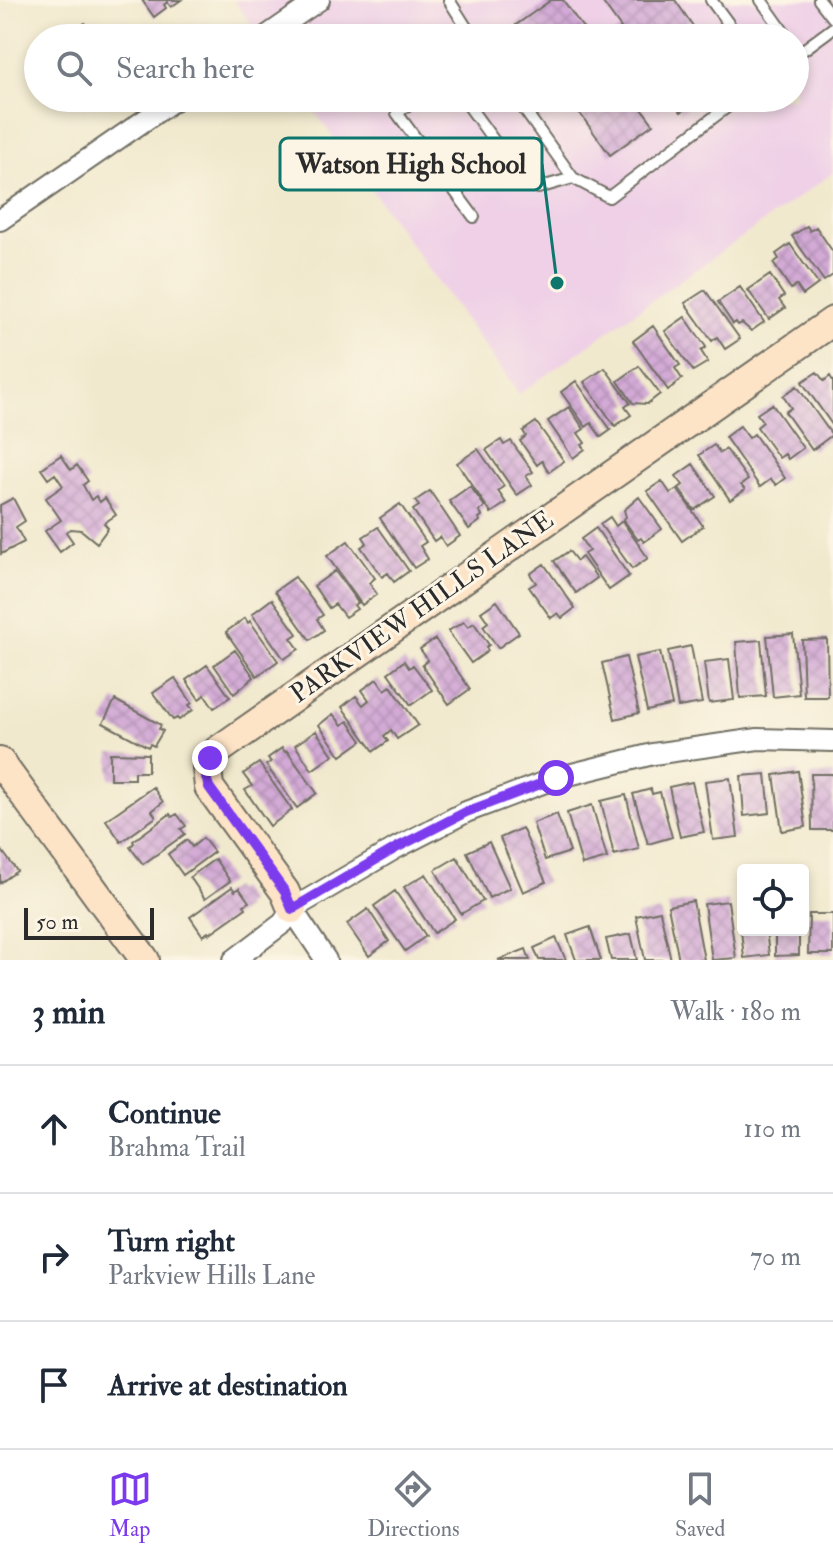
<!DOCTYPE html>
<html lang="en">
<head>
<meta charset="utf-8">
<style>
	body { margin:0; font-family:"IM FELL Double Pica",serif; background:#f2f2f3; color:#1f2937 }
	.controls { position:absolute; right:24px; bottom:24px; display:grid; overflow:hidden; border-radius:8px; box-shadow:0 4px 12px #0003 }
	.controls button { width:72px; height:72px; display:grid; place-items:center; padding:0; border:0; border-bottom:2px solid #e0e1e3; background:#fff; color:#1f2937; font:40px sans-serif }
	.scale { position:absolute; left:24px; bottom:20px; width:130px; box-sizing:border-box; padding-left:8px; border:4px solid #2b2b2b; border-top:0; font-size:22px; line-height:28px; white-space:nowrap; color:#2b2b2b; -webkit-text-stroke:6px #fcf5e5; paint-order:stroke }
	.stop { position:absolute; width:24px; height:24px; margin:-18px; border:6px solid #7c3aed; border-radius:50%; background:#fff }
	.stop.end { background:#7c3aed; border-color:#fff; box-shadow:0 2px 8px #0008 }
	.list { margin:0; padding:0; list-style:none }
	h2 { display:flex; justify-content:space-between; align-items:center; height:104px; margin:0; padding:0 32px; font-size:34px }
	h2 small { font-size:26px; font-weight:400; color:#747a83 }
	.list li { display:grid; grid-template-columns:52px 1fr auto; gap:24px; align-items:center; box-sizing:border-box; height:128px; padding:0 32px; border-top:2px solid #e0e1e3 }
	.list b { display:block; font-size:30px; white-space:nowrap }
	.list p { margin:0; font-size:26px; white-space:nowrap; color:#747a83 }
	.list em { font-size:26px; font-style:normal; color:#747a83 }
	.icon { flex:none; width:44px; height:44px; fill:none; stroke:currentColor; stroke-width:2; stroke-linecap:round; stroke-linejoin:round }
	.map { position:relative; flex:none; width:833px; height:960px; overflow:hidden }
	.search { position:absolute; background:#fff; box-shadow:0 4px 12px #0003; left:24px; right:24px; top:24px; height:88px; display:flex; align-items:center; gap:20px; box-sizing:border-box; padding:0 28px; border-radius:44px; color:#747a83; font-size:30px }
	.sheet { height:488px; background:#fff }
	nav { display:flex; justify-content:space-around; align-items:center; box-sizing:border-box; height:112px; border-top:2px solid #e0e1e3; background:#fff; font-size:22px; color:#747a83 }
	nav a { display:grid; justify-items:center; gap:4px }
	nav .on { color:#7c3aed }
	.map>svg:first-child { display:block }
	.built { fill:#efd0e7 }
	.building { fill:url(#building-cross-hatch) }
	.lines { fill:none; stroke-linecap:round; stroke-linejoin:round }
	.lane-casing { stroke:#706e64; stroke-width:14 }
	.street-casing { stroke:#706e64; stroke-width:24 }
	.secondary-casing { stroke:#706e64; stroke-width:32 }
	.lane { stroke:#fff; stroke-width:10 }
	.street { stroke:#fff; stroke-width:20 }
	.secondary { stroke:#fee4c6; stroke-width:28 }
	.route { stroke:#7c3aed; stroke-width:10 }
	.labels { text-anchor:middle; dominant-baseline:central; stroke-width:6; stroke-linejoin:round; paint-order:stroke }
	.street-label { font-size:26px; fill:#2b2b2b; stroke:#fcf5e5 }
	.leader { fill:none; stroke:#0f766e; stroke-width:3 }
	.callout-dot { fill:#0f766e; stroke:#fcf5e5; stroke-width:3 }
	.callout { fill:#fcf5e5; stroke:#0f766e; stroke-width:3 }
	.callout-label { font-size:28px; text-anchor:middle; font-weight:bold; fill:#2b2b2b }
</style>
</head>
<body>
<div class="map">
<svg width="833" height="960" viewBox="0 0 833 960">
	<defs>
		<pattern id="building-cross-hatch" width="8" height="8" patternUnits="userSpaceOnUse" patternTransform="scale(2)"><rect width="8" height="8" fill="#d3aad6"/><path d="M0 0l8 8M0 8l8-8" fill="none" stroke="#b592b8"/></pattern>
	</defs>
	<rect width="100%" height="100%" fill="#fcf5e5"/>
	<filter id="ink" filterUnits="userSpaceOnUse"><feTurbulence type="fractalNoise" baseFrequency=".0125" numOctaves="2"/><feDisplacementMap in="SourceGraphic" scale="16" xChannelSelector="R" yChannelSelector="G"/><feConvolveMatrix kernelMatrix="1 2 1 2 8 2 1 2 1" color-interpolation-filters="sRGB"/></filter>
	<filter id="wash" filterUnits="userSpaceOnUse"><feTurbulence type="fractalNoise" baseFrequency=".006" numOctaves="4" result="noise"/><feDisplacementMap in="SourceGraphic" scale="32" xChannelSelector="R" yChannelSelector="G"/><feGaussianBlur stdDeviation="1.8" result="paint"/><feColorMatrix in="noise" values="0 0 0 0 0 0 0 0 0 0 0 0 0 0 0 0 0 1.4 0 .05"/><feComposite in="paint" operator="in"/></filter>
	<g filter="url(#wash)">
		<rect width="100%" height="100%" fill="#f1e9cd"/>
		<path class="built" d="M234 0H833V173L519 394 305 98H795V38H261Z"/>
		<g id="blocks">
			<path class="building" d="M142 0H181L171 7 167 2 164 5 166 8 154 17Z
				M551 0H563L590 38H525L516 25Z
				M601 0H675L693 26 687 31 692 38H608L621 28Z
				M85 23 96 38H66Z
				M560 98H634L653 124 610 155 576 108 570 112Z
				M671 98H701L681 112Z
				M807 226 810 231 816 227 833 252V275L824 281 792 236Z
				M790 244 818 284 803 295 796 285 791 289 773 263 779 259 776 254Z
				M770 275 784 296 779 300 785 308 769 319 748 290Z
				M740 287 764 322 751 331 742 323 738 325 736 322 733 324 718 302Z
				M705 290 740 339 725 349 717 337 712 341 685 303Z
				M685 317 706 347 701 351 708 362 693 371 665 331Z
				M653 326 680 365 675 368 682 379 668 390 633 341Z
				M639 366 660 394 647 404 633 403 618 381Z
				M605 368 630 403 625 407 631 415 615 426 584 382Z
				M817 372 824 381 830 376 833 381V426L802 382Z
				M576 381 611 430 601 437 591 423 586 427 561 392Z
				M797 386 832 435 812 450 785 412 791 408 783 396Z
				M772 404 803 448 788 459 785 454 779 458 757 427 763 422 757 414Z
				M569 407 584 429 578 433 585 443 582 445 585 449 573 458 548 421Z
				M536 422 564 461 549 472 542 461 537 465 520 441 526 436 523 431Z
				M740 426 749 438 754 434 785 478 776 485 771 479 760 487 725 437Z
				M501 440 504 445 511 441 533 472 526 476 532 485 517 495 486 450Z
				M714 445 720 453 726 449 748 480 741 485 745 490 730 500 699 455Z
				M478 449 504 486 498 491 506 503 491 513 457 463Z
				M61 455 71 470 77 465 88 481 83 485 91 500 96 496 100 502 105 498 116 515 104 523 108 528 97 543 81 530 71 529 66 532 73 542 60 552 45 531 61 520 46 498 63 486 55 474 48 479 41 469Z
				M693 464 715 496 694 510 679 488 683 485 676 476Z
				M662 481 670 493 677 489 703 526 682 541 647 491Z
				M470 486 485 507 479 511 482 516 479 518 480 521 469 529 449 501Z
				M430 491 460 536 446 546 440 537 434 541 413 510 419 506 415 501Z
				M639 497 662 529 644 542 641 538 638 540 623 519 626 517 624 510Z
				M13 498 25 521 16 527 24 542 1 554 0 505Z
				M400 504 426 542 420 546 428 559 414 568 380 518Z
				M610 517 616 526 622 521 648 558 632 569 600 524Z
				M378 527 409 571 394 582 388 573 382 577 361 547 367 543 363 537Z
				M596 528 629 576 609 590 584 554 589 551 581 539Z
				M348 541 375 578 369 583 377 594 362 605 327 556Z
				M569 551 577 561 582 557 597 578 576 593 554 561Z
				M544 564 575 608 562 618 558 613 551 618 529 587 536 583 530 574Z
				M335 571 358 603 354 605 357 609 345 617 335 604 329 608 314 586Z
				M295 577 323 615 317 619 324 630 310 640 275 591Z
				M272 599 297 634 291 638 299 649 284 659 252 614Z
				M497 601 519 633 498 648 483 626 488 622 481 612Z
				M245 618 248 623 250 621 278 661 257 676 226 632Z
				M464 622 468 627 474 623 489 645 486 647 488 651 471 663 448 631Z
				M793 634 799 694 773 697 767 636Z
				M435 639 470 689 449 704 422 665 428 660 420 649Z
				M827 639 828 697H804L802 640Z
				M761 640 766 696 740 698 736 642Z
				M691 646 702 703 678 707 668 651Z
				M235 650 254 677 234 694 214 665Z
				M660 652 672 705 647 711 635 657Z
				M626 657 639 713 615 719 602 663Z
				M729 659 734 700 709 703 704 662Z
				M404 661 409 668 413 665 432 690 411 705 388 673Z
				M207 665 230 697 214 708 205 695 199 699 186 680Z
				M175 678 192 703 189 705 193 710 179 720 177 718 173 720 153 693Z
				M377 679 385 690 391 686 418 725 397 739 391 730 384 736 388 741 374 751 342 707 356 696 363 705 369 700 362 690Z
				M115 700 161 725 159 729 163 731 154 746 150 744 148 747 103 723Z
				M333 714 342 725 348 721 362 741 341 756 319 725Z
				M316 731 333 755 312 770 295 745Z
				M282 748 285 752 287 751 317 793 297 808 266 765 271 762 268 758Z
				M110 753 148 754V772H134V779H110Z
				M259 763 292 810 270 826 245 790 252 786 243 774Z
				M798 771 806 827 782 831 774 775Z
				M766 774 770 813 744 816 741 776Z
				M811 774H833V830H812Z
				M730 778 738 837 713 840 705 781Z
				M692 782 704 832 680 837 669 787Z
				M153 787 163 802 152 811 156 817 121 842 106 820Z
				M651 789 652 794 660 792 672 837 648 844 633 794Z
				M626 795 639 849 614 855 601 801Z
				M592 805 607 858 582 865 567 813Z
				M170 814 172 817 177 814 186 826 181 829 185 834 143 864 130 847 134 843 133 841Z
				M557 814 570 852 545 860 533 823Z
				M522 828 546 882 523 892 500 838Z
				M203 838 214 852 183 875 168 854 187 840 192 847Z
				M489 842 510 888 489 898 467 852Z
				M0 848 17 871 0 883Z
				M457 857 483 901 461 914 435 870Z
				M215 859 230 881 205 899 190 877Z
				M426 874 455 919 434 933 404 887Z
				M232 887 235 891 239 888 249 902 244 905 246 908 209 934 208 932 203 936 190 917Z
				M395 891 426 936 405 951 374 906Z
				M693 901 704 960H679L668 906Z
				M728 901 736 958 712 960 704 904Z
				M739 901H743V926H741Z
				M368 909 389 941 369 956 347 924Z
				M660 911 671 960H645L636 916Z
				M809 914H833V954H808Z
				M590 927 601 960H576L567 935Z
				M741 930H766L769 955 744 958Z
				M775 930H799V955L775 956Z
				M631 934 637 960H611L606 939Z
				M556 938 566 960H539L534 948Z
				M526 949 530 960H498Z"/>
		</g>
	</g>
	<g filter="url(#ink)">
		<use href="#blocks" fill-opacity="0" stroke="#706e64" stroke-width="2"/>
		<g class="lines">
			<defs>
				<path id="lane" d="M449 0 473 38
					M711 0 739 38
					M761 0 788 38
					M819 0 833 18
					M795 56 833 28
					M418 98 397 113 474 217
					M463 98 523 181 538 188 573 178
					M516 98 573 178 609 197 739 98"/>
				<path id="street" d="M264 38 319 0
					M0 220 177 98
					M292 909 326 960
					M234 960 283 923 292 909 396 848 466 812 556 778 653 754 758 739 833 741"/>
				<path id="secondary" d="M0 762 145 960
					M292 909 285 892 209 787 207 768 217 751 833 321"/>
			</defs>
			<use href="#lane" class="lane-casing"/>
			<use href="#street" class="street-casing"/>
			<use href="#secondary" class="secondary-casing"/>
			<use href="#lane" class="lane"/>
			<use href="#street" class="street"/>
			<use href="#secondary" class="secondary"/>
		</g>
	</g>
	<g class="lines" filter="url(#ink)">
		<path class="route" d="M210 758 206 777 209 787 285 892 292 909 396 848 466 812 556 778"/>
	</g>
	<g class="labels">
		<g class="street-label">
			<text transform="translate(422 607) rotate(-35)">PARKVIEW HILLS LANE</text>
		</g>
	</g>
	<path class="leader" d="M557 283L542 164"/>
	<circle class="callout-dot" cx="557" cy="283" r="8"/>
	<rect class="callout" x="280" y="138" width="262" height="52" rx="8"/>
	<g class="callout-label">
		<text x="411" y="173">Watson High School</text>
	</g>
</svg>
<div class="controls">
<button><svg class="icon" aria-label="locate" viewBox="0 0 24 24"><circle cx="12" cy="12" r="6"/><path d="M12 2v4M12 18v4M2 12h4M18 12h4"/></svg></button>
</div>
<div class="scale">50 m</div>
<div class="stop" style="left:556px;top:778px"></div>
<div class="stop end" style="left:210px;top:758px"></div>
<div class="search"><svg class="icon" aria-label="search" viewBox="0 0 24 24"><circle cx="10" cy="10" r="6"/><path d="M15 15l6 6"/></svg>Search here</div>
</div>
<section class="sheet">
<h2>3 min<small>Walk · 180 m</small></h2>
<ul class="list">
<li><svg class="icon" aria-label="ahead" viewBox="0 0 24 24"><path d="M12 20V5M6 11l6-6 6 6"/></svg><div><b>Continue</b><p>Brahma Trail</p></div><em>110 m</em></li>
<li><svg class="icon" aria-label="right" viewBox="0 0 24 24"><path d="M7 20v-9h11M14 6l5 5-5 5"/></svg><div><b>Turn right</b><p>Parkview Hills Lane</p></div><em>70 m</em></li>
<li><svg class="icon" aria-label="arrive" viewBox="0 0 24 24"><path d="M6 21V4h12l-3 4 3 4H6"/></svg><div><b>Arrive at destination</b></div></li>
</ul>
</section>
<nav>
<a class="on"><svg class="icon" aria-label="map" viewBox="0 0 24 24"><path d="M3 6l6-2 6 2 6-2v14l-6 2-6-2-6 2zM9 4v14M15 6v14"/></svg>Map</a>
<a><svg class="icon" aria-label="directions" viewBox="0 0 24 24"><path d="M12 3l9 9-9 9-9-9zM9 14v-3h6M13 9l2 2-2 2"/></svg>Directions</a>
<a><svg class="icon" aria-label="saved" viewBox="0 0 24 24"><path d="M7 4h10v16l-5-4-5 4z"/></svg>Saved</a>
</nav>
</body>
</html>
